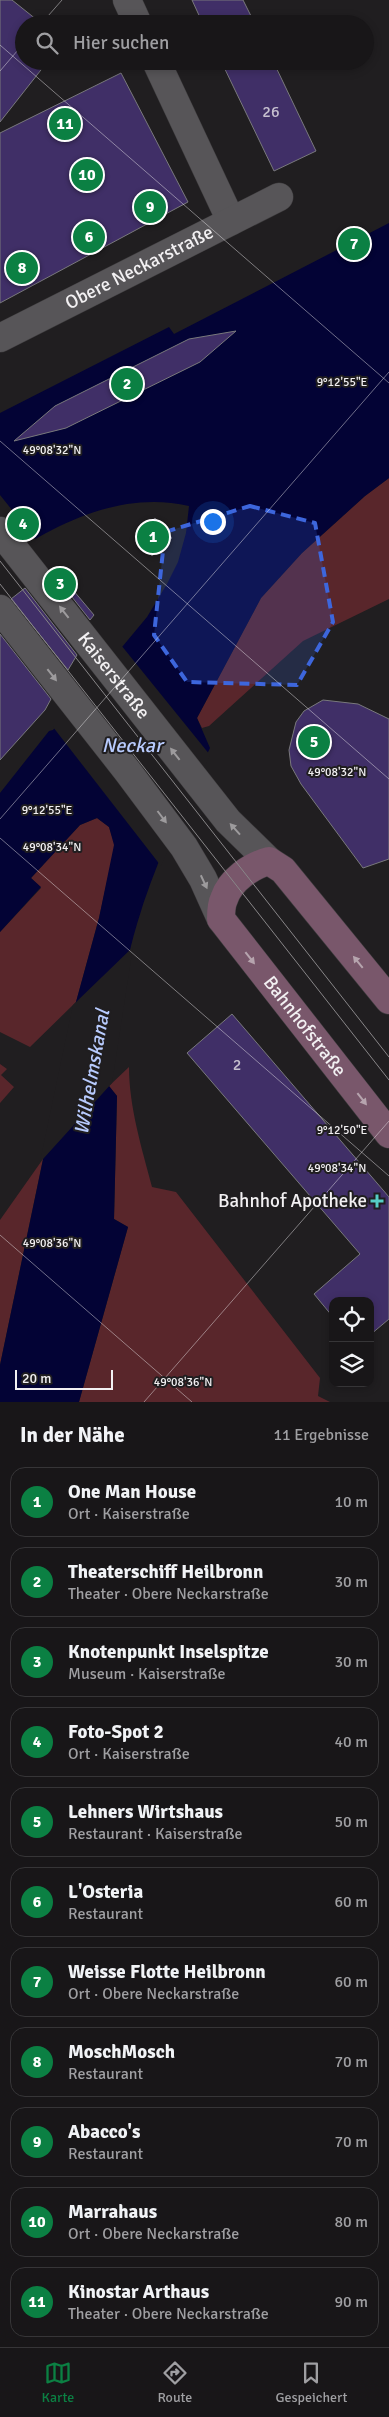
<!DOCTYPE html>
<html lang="de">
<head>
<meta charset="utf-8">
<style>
	body { margin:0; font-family:Signika,sans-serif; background:#252325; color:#f1f3f6 }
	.controls { position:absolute; right:15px; bottom:15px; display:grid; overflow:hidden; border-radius:10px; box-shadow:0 2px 8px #0003 }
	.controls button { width:45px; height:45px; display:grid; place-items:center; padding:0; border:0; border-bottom:1px solid #363537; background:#181618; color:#f1f3f6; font:25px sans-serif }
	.scale { position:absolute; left:15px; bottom:12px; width:98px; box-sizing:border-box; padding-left:5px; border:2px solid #f2f0f2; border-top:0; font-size:14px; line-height:18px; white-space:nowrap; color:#f2f0f2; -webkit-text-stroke:4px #201e20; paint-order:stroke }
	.you { position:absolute; left:212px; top:521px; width:18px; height:18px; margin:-12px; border:4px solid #fff; border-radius:50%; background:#1a73e8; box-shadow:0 0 0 8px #1a73e833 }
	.badge { display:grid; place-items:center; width:32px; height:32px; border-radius:50%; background:#0b8043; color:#fff; font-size:16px; font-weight:700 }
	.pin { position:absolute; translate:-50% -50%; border:2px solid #fff; box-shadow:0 1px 5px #0006 }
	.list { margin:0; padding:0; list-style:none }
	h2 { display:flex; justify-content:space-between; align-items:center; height:65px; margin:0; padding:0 20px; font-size:21px }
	h2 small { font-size:16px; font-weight:400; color:#9f9fa2 }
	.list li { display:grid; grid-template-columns:32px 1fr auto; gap:15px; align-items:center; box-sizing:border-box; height:70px; margin:0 10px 10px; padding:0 10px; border:1px solid #363537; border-radius:15px }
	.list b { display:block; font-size:19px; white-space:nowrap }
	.list p { margin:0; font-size:16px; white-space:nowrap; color:#9f9fa2 }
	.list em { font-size:16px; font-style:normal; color:#9f9fa2 }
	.icon { flex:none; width:28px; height:28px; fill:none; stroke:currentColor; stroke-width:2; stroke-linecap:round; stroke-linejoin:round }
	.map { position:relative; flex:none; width:389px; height:1402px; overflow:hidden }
	.search { position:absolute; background:#181618; box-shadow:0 2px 8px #0003; left:15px; right:15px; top:15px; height:55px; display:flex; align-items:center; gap:12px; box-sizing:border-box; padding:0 18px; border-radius:28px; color:#9f9fa2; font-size:19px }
	.sheet { height:945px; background:#181618 }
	nav { display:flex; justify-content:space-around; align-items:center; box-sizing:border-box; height:70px; border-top:1px solid #363537; background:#181618; font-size:14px; color:#9f9fa2 }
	nav a { display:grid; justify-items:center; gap:2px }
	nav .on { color:#0b8043 }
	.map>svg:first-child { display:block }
	.green { fill:#59262b }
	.water { fill:#030335; fill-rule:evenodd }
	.pier { fill:#201e20 }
	.building { fill:#402f67; stroke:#79797c }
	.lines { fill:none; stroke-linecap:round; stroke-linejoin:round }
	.street-casing { stroke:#3d3b3d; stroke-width:29 }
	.secondary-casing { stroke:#3d3b3d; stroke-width:29 }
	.street { stroke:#575558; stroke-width:28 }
	.secondary { stroke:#79576b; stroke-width:28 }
	.tram { stroke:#888688; stroke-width:1 }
	.oneway { fill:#9d9b9d }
	.oneway2 { fill:#b6a4ae }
	.marked { fill:#3d66dc; fill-opacity:0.2; stroke:#3d66dc; stroke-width:4; stroke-dasharray:10 6; stroke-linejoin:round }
	.ticks { fill:none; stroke:#f2f0f2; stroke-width:1; stroke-opacity:0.45 }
	.poi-dot { fill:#55cec5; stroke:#201e20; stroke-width:2 }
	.labels { text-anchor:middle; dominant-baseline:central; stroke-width:4; stroke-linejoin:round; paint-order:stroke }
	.number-label { font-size:16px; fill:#c6c0cf }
	.street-label { font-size:19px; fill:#f2f0f2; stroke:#201e20 }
	.poi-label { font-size:19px; fill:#f2f0f2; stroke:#201e20; text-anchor:end }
	.water-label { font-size:20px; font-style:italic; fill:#b8cbfe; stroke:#201e20 }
	.ticks-label { font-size:12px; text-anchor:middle; fill:#f2f0f2; stroke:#201e20; stroke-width:4; stroke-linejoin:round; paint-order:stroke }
</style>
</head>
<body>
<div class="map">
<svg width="389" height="1402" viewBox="0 0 389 1402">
	<rect width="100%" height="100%" fill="#201e20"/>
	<path class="green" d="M389 478V599L303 641 209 726 202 728 197 718 261 598 302 553 365 496Z
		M97 818 109 827 115 845 99 918 76 1002 30 1047 0 1032V932L41 888 31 878 80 825Z
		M0 1064 7 1069 1 1075 14 1087 0 1103Z
		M129 1067C129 1107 142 1149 152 1187L176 1192 320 1378 318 1396 330 1402H79L128 1227 114 1219 117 1096 109 1086Z
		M43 1159 0 1365V1220Z"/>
	<path class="water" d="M389 223V478L365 496 302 553 261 598 197 718 210 748C183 805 155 863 137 924 121 976 117 1033 109 1086L117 1096 114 1219 128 1227 79 1402H0V1365L76 1002 99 918 114 845 109 827 97 818 80 825 31 878 41 887 0 932V793L49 731 53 730 147 617 167 584 178 562 186 533 189 506C121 490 54 524 0 562V413L169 327 174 334ZM200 362 66 428 45 430Z"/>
	<path class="pier" d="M0 495 37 541 0 565Z
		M121 645 210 755 161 866 53 727Z
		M133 947 112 1083 43 1159 41 1157 73 1005Z"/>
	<path class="building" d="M0 0H12L42 24H24V61H48L0 122Z
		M192 0H243L255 24H203Z
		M221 61H273L316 151 274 171Z
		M121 73 188 202 0 303V133Z
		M236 331 200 362 66 428 14 441 55 406 189 339Z
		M155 518 172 538 152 556 135 536Z
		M57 571 94 615 90 620 54 574Z
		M25 588 77 655 68 670 11 599Z
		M0 634 51 699 45 710 0 760Z
		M323 700 358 704 389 719V859L363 868 301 784 291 766 289 750 296 722 304 711Z
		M232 1014 389 1197V1319L370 1335V1301H333V1317L314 1294 360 1254 187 1053Z"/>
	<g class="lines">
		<defs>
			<g id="street">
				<path d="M127 0 138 24"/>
				<path d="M156 61 231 221"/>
				<path id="s1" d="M0 338 279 197"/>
				<path id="s2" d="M0 531 228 821 269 861"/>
				<path d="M0 609 128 772 184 847 203 879 221 919"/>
			</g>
			<g id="secondary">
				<path id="s3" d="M389 1000 283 870 269 861C251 866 230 880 224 899 221 905 221 913 221 919L389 1134"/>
			</g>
		</defs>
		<use href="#street" class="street-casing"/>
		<use href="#secondary" class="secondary-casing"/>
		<use href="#street" class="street"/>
		<use href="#secondary" class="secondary"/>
		<path class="tram" d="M0 561 389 1057
			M0 584 389 1080"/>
	</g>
	<defs><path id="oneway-solid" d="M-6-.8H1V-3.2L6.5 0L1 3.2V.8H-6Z" transform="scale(1.25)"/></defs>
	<g class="oneway">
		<use href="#oneway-solid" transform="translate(64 612) rotate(-128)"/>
		<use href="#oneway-solid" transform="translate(52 675) rotate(52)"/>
		<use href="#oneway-solid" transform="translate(175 754) rotate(-128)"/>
		<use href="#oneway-solid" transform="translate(162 817) rotate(53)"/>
		<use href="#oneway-solid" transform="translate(235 829) rotate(-132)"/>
		<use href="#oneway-solid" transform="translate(204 882) rotate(65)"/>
	</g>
	<g class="oneway2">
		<use href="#oneway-solid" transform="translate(250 958) rotate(52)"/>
		<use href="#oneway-solid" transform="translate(358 962) rotate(-129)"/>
		<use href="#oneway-solid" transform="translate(362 1099) rotate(52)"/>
	</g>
	<path class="marked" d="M250 506 315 523 333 622 297 685 187 682 154 635 165 532Z"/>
	<path class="ticks" d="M41 24 62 0M0 45 389 383M0 71 24 43M0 441 389 779M0 819 389 372M0 838 389 1176M0 1235 192 1402M144 1402 389 1121"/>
	<path class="poi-dot" d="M374.5 1193.5h5v5h5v5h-5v5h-5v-5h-5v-5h5z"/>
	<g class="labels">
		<g class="number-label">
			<text x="271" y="112">26</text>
			<text x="237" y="1065">2</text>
		</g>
		<g class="street-label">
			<text stroke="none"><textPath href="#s1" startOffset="156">Obere Neckarstraße</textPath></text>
			<text stroke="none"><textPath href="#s2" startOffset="184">Kaiserstraße</textPath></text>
			<text stroke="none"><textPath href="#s3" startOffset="402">Bahnhofstraße</textPath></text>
		</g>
		<g class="poi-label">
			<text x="367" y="1201">Bahnhof Apotheke</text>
		</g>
		<g class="water-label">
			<text x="132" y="745">Neckar</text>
			<text transform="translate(92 1072) rotate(-80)">Wilhelmskanal</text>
		</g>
	</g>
	<g class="ticks-label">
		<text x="342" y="386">9°12'55"E</text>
		<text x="52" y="454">49°08'32"N</text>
		<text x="337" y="776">49°08'32"N</text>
		<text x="47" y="814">9°12'55"E</text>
		<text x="52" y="851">49°08'34"N</text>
		<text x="342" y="1134">9°12'50"E</text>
		<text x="337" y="1172">49°08'34"N</text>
		<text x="52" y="1247">49°08'36"N</text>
		<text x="183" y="1386">49°08'36"N</text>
	</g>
</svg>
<div class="controls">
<button><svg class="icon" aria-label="locate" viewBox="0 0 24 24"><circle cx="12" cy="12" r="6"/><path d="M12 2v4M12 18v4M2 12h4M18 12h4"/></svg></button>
<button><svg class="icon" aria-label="layers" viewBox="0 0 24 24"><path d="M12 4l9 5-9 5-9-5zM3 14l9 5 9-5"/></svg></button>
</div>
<div class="scale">20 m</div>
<div class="you"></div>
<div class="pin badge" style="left:153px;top:537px">1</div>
<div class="pin badge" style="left:127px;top:384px">2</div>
<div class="pin badge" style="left:60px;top:584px">3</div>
<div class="pin badge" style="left:23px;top:524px">4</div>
<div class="pin badge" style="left:314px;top:742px">5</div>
<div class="pin badge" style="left:89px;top:237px">6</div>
<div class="pin badge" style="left:354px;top:244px">7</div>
<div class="pin badge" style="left:22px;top:268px">8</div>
<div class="pin badge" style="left:150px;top:207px">9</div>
<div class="pin badge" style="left:87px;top:175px">10</div>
<div class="pin badge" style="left:65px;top:124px">11</div>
<div class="search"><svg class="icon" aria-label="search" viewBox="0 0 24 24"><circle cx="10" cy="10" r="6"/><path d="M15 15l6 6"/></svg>Hier suchen</div>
</div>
<section class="sheet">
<h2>In der Nähe<small>11 Ergebnisse</small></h2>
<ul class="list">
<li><span class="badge">1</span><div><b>One Man House</b><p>Ort · Kaiserstraße</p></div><em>10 m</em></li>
<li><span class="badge">2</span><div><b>Theaterschiff Heilbronn</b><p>Theater · Obere Neckarstraße</p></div><em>30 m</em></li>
<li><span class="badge">3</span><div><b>Knotenpunkt Inselspitze</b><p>Museum · Kaiserstraße</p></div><em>30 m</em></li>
<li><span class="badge">4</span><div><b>Foto-Spot 2</b><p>Ort · Kaiserstraße</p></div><em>40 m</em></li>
<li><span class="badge">5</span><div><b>Lehners Wirtshaus</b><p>Restaurant · Kaiserstraße</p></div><em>50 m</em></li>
<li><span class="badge">6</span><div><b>L'Osteria</b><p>Restaurant</p></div><em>60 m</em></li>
<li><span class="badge">7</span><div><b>Weisse Flotte Heilbronn</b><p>Ort · Obere Neckarstraße</p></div><em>60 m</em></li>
<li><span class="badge">8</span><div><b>MoschMosch</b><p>Restaurant</p></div><em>70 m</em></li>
<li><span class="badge">9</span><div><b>Abacco's</b><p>Restaurant</p></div><em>70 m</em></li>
<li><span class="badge">10</span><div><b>Marrahaus</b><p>Ort · Obere Neckarstraße</p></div><em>80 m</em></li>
<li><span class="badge">11</span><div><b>Kinostar Arthaus</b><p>Theater · Obere Neckarstraße</p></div><em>90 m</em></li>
</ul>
</section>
<nav>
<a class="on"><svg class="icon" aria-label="map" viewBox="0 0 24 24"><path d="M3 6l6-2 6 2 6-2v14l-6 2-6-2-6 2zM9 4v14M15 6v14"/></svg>Karte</a>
<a><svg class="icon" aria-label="directions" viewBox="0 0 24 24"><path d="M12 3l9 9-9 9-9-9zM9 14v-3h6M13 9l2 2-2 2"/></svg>Route</a>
<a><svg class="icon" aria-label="saved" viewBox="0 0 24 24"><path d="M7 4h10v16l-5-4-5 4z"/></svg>Gespeichert</a>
</nav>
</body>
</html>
